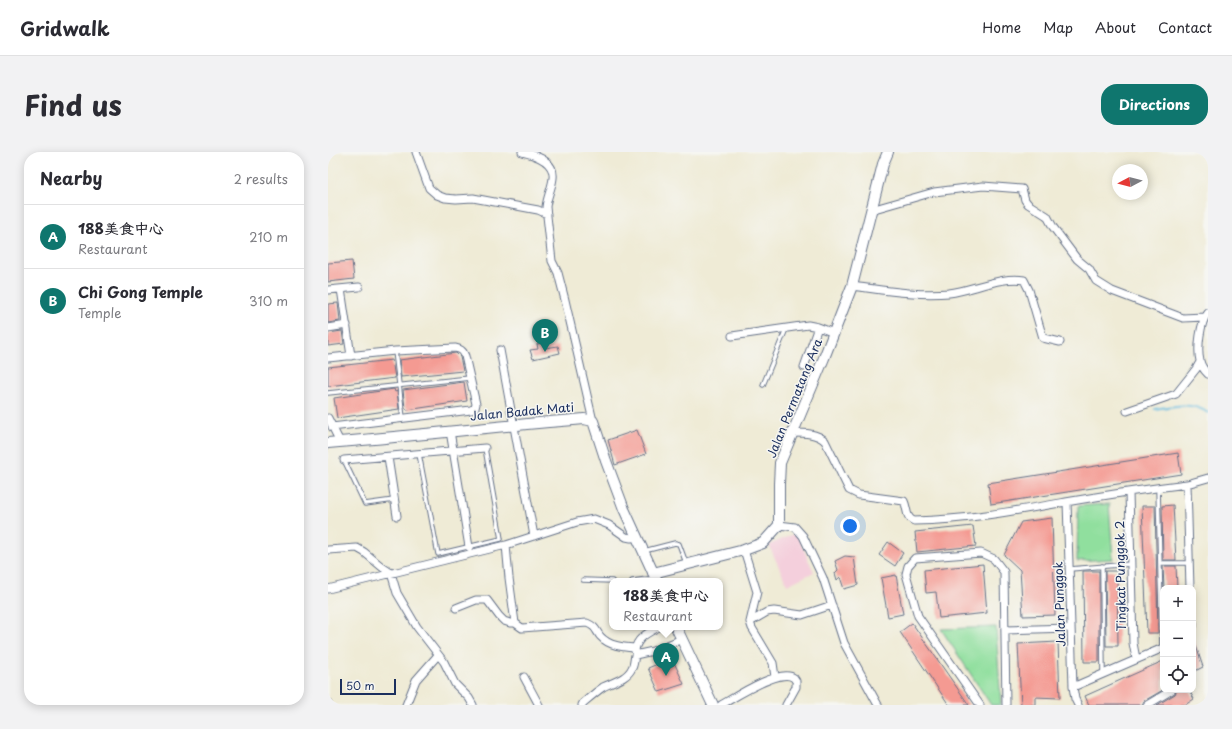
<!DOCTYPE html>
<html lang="en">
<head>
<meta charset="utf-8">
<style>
	body { margin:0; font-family:"Playpen Sans","LXGW WenKai TC",sans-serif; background:#f2f2f3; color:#2b2b33 }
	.controls { position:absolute; right:12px; bottom:12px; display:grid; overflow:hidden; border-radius:8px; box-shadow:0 2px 10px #0003 }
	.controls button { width:36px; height:36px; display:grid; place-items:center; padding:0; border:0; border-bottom:1px solid #e1e1e2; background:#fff; color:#2b2b33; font:20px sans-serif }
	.compass { position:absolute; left:784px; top:12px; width:36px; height:36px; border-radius:50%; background:#fff; box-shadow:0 2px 10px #0003; rotate:263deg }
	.scale { position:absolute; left:12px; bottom:10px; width:56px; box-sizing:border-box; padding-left:4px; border:2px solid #1b2f5e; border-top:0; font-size:11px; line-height:14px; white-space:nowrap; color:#1b2f5e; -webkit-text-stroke:3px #f6f6f2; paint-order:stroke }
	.you { position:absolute; left:522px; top:374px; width:14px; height:14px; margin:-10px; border:3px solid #fff; border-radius:50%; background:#1a73e8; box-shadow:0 0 0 6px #1a73e833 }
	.badge { display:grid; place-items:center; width:26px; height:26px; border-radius:50%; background:#0f766e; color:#fff; font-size:13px; font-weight:700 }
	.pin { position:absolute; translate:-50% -33px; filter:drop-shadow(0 1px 2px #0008) }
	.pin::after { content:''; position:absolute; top:21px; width:14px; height:12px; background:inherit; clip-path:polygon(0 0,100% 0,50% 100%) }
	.popup { position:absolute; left:281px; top:426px; width:114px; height:52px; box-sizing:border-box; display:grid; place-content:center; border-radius:8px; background:#fff; filter:drop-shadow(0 1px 3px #0005); font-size:13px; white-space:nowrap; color:#7c7c81 }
	.popup b { font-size:15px; color:#2b2b33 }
	.popup::after { content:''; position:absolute; left:50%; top:100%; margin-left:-8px; border:8px solid transparent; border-top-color:#fff }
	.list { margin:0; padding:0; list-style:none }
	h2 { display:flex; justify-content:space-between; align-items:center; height:52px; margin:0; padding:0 16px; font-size:17px }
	h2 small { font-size:13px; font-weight:400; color:#7c7c81 }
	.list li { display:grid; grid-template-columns:26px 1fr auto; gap:12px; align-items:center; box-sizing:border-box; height:64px; padding:0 16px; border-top:1px solid #e1e1e2 }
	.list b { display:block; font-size:15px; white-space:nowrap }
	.list p { margin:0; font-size:13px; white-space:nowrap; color:#7c7c81 }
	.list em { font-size:13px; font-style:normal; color:#7c7c81 }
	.icon { flex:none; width:22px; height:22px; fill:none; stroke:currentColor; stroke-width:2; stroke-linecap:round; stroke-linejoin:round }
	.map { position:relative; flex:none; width:880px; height:553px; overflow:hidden; border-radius:16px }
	header { display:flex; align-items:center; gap:24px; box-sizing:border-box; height:56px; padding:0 20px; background:#fff; border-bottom:1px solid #e1e1e2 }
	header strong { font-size:19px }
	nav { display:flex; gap:22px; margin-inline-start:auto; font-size:14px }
	.intro { display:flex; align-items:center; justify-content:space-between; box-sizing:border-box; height:96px; padding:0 24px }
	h1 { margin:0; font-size:28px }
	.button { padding:10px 18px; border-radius:16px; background:#0f766e; color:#fff; font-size:14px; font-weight:700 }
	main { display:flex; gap:24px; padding:0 24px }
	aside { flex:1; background:#fff; border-radius:16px; box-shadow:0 2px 10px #0003 }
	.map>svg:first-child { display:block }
	.built { fill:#f4cfdc }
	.green { fill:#90df9e; stroke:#56877e }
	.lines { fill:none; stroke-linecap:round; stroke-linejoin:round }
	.stream { stroke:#62bce0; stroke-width:2 }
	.building { fill:#f49a92 }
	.lane-casing { stroke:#657188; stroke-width:5.5 }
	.street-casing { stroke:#657188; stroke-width:9 }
	.secondary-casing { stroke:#657188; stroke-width:12 }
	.lane { stroke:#fff; stroke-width:3.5 }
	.street { stroke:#fff; stroke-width:7 }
	.secondary { stroke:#fff; stroke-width:10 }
	.labels { text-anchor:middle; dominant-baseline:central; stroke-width:3; stroke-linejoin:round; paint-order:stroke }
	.street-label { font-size:12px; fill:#1b2f5e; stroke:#f6f6f2 }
</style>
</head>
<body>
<header>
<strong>Gridwalk</strong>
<nav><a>Home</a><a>Map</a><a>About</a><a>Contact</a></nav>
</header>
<div class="intro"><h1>Find us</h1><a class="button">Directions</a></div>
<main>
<aside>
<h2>Nearby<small>2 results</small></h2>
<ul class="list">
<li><span class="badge">A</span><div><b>188美食中心</b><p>Restaurant</p></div><em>210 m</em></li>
<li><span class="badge">B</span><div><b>Chi Gong Temple</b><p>Temple</p></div><em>310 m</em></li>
</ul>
</aside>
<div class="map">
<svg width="880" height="553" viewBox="0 0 880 553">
	<rect width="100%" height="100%" fill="#f6f6f2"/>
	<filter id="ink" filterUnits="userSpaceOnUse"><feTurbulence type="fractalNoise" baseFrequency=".025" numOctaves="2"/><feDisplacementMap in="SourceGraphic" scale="8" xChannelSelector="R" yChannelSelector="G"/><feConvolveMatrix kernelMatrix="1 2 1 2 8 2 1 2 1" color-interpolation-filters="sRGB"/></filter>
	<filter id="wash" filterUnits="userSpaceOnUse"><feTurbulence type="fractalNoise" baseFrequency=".012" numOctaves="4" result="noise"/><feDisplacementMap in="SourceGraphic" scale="16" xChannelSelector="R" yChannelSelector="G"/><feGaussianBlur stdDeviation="0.9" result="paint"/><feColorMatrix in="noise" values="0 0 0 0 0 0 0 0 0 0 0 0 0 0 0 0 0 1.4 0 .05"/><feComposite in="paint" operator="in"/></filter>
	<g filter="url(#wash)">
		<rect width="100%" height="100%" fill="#efebd6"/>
		<path class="built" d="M468 381 486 420 459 433 441 393Z"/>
		<path class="green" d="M781 352 785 407 749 409 750 354Z
			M668 475 673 553H663L613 477Z"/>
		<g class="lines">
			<path class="stream" d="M827 257C845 254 864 249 880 261"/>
		</g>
		<g id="blocks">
			<path class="building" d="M24 109 26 127 0 130V111Z
				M10 151 12 169 0 171V152Z
				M14 179 16 192 0 194V181Z
				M215 191 217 196 230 194 232 201 205 207 202 198 210 197 209 192Z
				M128 201 132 205 135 219 73 225 71 208Z
				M64 208 67 226 0 234V215Z
				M136 230 139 249 79 258 78 256H77L75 238Z
				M66 237 67 240 69 239 71 257 9 266 6 246Z
				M309 278 318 302 287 313 280 288Z
				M850 301 853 322 663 352 660 331Z
				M845 353 848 408H835L834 354Z
				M814 354H827L830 481H819Z
				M724 366 727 463 695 464 692 418 676 403 693 370Z
				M645 374 648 394 589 400 587 380Z
				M560 390 575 401 567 414 551 403Z
				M517 404 526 405 530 433 516 437 512 425 509 428 507 421 510 418 507 409Z
				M655 412 659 461 611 466 608 440 598 441 596 418Z
				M835 414H848L849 436H836Z
				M755 419H771V510H756Z
				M777 419H789L790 494H778Z
				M568 423 575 462 560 465 553 426Z
				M584 471 641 553H621L572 480Z
				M865 488H866L875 515 865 520Z
				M730 490 732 546 707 545V553H693L690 492Z
				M344 506 356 532 331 540 320 516Z
				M835 509V538L816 549 814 553H761L757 544Z
				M849 538H861L866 547 857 553H829L847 542Z"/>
		</g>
	</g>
	<g filter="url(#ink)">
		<use href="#blocks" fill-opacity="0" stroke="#657188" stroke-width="1"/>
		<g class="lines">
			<defs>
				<path id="lane" d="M67 199 75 266
					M435 233 458 177
					M0 241 142 226
					M91 302 110 402 173 387 157 296
					M16 308 37 352 66 348
					M830 336 834 496
					M316 399 347 391 351 392 358 411
					M832 411H861
					M774 414 775 522
					M742 417 803 412
					M255 428 284 429
					M304 429 327 426"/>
				<path id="street" d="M88 0 101 36 109 43 117 46 128 47 145 46 210 58 219 62
					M194 0C208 3 227 9 225 26 224 36 219 45 218 55L224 109 230 121 237 148 265 269
					M543 58 606 40 655 34 694 37 697 48 700 52 719 64 725 75 749 107 761 117 768 129 784 139 855 166 876 165
					M524 134C556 138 589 144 621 141 645 138 673 124 696 128L701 138 715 186 732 190
					M13 137 23 204
					M0 138 31 135
					M880 161C872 170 869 197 872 209 873 214 877 219 880 222
					M0 176 19 173
					M404 184 480 173 490 175 506 181
					M172 198 206 384
					M0 206 67 199 127 196C132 197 135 198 137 204L148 252 147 256 143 258 4 275
					M476 215 490 175
					M799 259 848 242 868 217 872 210
					M0 266 12 290
					M122 279 141 395
					M465 281C476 281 489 281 497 289L521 338 531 343 576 349C580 357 577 365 586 369 637 368 687 359 738 350 778 343 818 337 859 332L862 436
					M60 305 69 364
					M16 308 157 296
					M859 332 880 326
					M801 340 805 491 808 507
					M739 350 745 535 747 547 750 553
					M451 373 467 375 475 384 495 426 516 491 550 553
					M0 398 29 396 36 400 54 415 63 421 69 441 89 475 116 510 127 532 141 546 145 553
					M416 398 429 440 422 470 424 476 445 511 447 525
					M0 437 178 393
					M128 456 148 448H159L171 464 176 469 182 471H187L194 476 259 471C268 475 267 477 272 484 281 494 294 495 307 496
					M422 470 439 460 446 459 474 463 504 453
					M187 471 181 426 178 393 249 370 266 367 281 373 298 385 303 386 309 385
					M865 471V474
					M678 478 742 476
					M307 499C308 486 321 480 331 475
					M196 525 211 553
					M745 535 835 496
					M0 552V553
					M78 553 88 528 110 503
					M254 553 255 551C261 546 268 540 275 535 285 530 299 527 304 516 306 513 306 507 307 503L325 499 354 487
					M393 553C407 545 453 515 466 526L468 529V535L458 553
					M652 553 590 464 578 422 580 414 587 406 653 401 666 407 676 420 678 553
					M819 553 844 538"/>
				<path id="secondary" d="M0 291C85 284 170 274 256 267L265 269 278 309 296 357 329 429
					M325 421 416 398 435 391 451 373V332L452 311 496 206 524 134 555 12 560 0
					M348 475 385 553"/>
			</defs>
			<use href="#lane" class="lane-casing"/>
			<use href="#street" class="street-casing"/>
			<use href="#secondary" class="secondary-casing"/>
			<use href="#lane" class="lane"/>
			<use href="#street" class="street"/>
			<use href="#secondary" class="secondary"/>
		</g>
	</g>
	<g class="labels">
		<g class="street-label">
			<text transform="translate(466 246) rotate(-68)">Jalan Permatang Ara</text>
			<text transform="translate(194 259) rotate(-5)">Jalan Badak Mati</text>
			<text transform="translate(792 424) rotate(-91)">Tingkat Punggok 2</text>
			<text transform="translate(731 452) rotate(-92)">Jalan Punggok</text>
		</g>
	</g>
</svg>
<div class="controls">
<button>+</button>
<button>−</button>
<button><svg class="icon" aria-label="locate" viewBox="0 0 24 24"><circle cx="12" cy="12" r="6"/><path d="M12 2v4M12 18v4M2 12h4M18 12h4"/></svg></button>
</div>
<svg class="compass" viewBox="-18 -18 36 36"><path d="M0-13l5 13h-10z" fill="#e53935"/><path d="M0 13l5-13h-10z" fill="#7c7c81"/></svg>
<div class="scale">50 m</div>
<div class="you"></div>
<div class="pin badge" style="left:338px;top:524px">A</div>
<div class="popup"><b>188美食中心</b>Restaurant</div>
<div class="pin badge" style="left:217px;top:200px">B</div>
</div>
</main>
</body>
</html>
